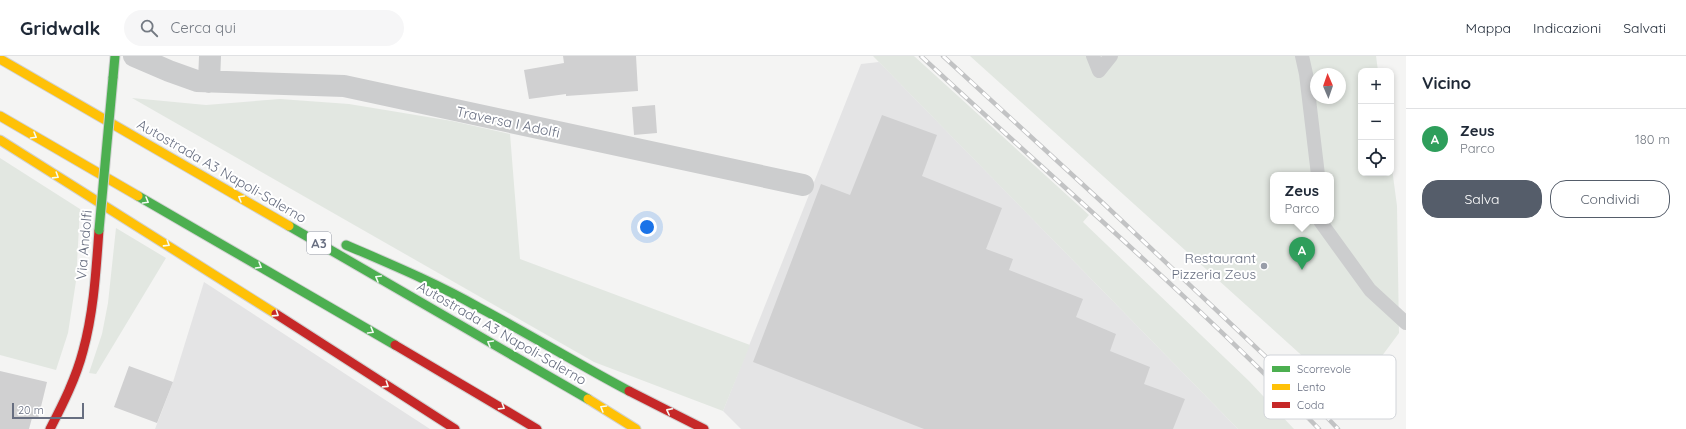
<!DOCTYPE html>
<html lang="it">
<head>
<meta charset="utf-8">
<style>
	body { margin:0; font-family:Quicksand,sans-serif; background:#f6f6f7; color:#1f2937 }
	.controls { position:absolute; right:12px; top:12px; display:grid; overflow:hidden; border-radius:8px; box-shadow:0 2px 6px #0003 }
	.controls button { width:36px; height:36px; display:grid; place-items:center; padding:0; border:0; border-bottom:1px solid #e0e1e3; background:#fff; color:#1f2937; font:20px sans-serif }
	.compass { position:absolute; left:1310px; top:12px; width:36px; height:36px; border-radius:50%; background:#fff; box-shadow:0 2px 6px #0003; rotate:358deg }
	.scale { position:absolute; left:12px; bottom:10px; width:72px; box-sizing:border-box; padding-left:4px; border:2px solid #676e80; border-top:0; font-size:11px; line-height:14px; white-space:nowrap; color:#676e80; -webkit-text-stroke:3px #fff; paint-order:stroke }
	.you { position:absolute; left:647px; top:171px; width:14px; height:14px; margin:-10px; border:3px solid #fff; border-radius:50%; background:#1a73e8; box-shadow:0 0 0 6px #1a73e833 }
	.badge { display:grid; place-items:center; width:26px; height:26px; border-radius:50%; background:#555d6a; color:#fff; font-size:13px; font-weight:700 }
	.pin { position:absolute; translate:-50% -33px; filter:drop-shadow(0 1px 2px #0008) }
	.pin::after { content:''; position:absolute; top:21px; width:14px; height:12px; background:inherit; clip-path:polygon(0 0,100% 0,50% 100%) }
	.popup { position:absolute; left:1270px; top:116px; width:64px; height:52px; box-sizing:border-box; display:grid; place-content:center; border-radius:8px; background:#fff; filter:drop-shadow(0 1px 3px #0005); font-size:13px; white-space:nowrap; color:#747a83 }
	.popup b { font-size:15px; color:#1f2937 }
	.popup::after { content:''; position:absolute; left:50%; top:100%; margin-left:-8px; border:8px solid transparent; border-top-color:#fff }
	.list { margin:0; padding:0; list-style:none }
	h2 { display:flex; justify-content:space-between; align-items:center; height:52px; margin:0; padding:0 16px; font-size:17px }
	h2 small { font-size:13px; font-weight:400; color:#747a83 }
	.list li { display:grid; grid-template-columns:26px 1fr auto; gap:12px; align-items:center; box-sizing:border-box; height:60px; padding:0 16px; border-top:1px solid #e0e1e3 }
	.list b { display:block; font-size:15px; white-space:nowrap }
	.list p { margin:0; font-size:13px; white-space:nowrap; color:#747a83 }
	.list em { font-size:13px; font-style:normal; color:#747a83 }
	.actions { display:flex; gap:8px; padding:12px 16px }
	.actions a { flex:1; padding:9px 0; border:1px solid #555d6a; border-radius:16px; text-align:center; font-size:14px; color:#555d6a }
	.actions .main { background:#555d6a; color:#fff }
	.icon { flex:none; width:22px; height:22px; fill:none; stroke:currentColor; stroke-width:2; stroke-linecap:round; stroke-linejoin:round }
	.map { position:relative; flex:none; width:1406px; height:373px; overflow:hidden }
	header { display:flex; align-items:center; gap:24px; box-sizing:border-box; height:56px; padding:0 20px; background:#fff; border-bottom:1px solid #e0e1e3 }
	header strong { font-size:19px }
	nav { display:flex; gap:22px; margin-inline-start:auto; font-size:14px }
	.search { width:280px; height:36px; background:#f6f6f7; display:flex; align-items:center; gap:10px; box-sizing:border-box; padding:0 14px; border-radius:22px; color:#747a83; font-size:15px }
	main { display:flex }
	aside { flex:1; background:#fff }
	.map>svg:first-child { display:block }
	.built { fill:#e4e4e5 }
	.green { fill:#e2e7e1; fill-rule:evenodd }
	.building { fill:#d0d0d1 }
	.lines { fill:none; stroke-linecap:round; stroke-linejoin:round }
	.fast-casing { stroke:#d1d2d2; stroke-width:11 }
	.slow-casing { stroke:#d1d2d2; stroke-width:11 }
	.jam-casing { stroke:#d1d2d2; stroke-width:11 }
	.lane { stroke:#cccdce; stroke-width:14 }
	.street { stroke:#cccdce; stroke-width:22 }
	.fast { stroke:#4caf50; stroke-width:9 }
	.slow { stroke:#ffc107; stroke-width:9 }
	.jam { stroke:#c62828; stroke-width:9 }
	.rail-casing { stroke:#c2c3c4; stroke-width:4.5 }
	.rail { stroke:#fff; stroke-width:3; stroke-dasharray:9; stroke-linecap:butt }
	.fast-bridge-casing { stroke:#d1d2d2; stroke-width:11; stroke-linecap:butt }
	.fast-bridge { stroke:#4caf50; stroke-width:9 }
	.oneway { stroke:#f6fbf6 }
	.poi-dot { fill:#989da8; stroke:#fff; stroke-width:1.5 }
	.labels { text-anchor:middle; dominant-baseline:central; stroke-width:4; stroke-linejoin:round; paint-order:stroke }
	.shield { fill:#fff; stroke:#959aa6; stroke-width:1 }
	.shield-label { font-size:13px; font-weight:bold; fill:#676e80 }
	.street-label { font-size:14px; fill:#676e80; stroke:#fff }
	.poi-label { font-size:14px; fill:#676e80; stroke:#fff; text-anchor:end }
	.key { fill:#fff; stroke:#d1d4d9; stroke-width:1 }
	.key-label { font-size:11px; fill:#676e80 }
</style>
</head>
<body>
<header>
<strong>Gridwalk</strong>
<div class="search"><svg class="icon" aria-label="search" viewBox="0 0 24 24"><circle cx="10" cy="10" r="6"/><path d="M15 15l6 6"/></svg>Cerca qui</div>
<nav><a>Mappa</a><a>Indicazioni</a><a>Salvati</a></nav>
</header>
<main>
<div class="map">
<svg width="1406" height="373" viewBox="0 0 1406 373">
	<rect width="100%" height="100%" fill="#f4f4f3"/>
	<path class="built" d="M879 6 1238 373H741L723 355 861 8Z
		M204 226 430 373H155L173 326Z"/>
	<path class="green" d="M873 0H914L1089 159 1083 166 1249 325 1294 373H1238Z
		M970 0H1376L1378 15H1361V117H1391V105L1397 150 1399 277 1350 343ZM1316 18H1340V42H1316ZM1273 119H1331V165H1273Z
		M132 42 206 49 280 43 349 48 452 65 510 78 520 203 750 289 723 355 594 306Z
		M0 102 80 153 76 225 68 277 56 314 0 299Z
		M116 172 166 202 96 318 89 317 102 278 108 247Z"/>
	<path class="building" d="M563 0H636L638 35 566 40V38L529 43 524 14 564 7Z
		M655 49 657 77 634 79 632 51Z
		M882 59 937 79 922 120 1002 152 986 193 1013 203 1009 214 1083 243 1076 261 1116 278 1110 295 1150 311 1144 328 1185 343 1173 373H924L753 306 821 128 850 139Z
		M129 310 173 326 157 367 114 351Z
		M0 315 47 326 38 363 32 362 29 373H0Z"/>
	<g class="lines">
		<defs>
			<path id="fast" d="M113 22 115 0
				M138 140 395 289
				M289 170 588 343
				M346 189C390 208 436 227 478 251 529 278 578 308 629 335"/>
			<path id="slow" d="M0 3 289 170
				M0 60 138 140
				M0 84 276 258
				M588 343 636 373"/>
			<path id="jam" d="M276 258 455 373
				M395 289 537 373
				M629 335 704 373
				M50 373C63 348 76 322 83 295 94 255 96 214 99 174"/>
		</defs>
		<use href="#fast" class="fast-casing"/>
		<use href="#slow" class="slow-casing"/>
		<use href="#jam" class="jam-casing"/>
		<path class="lane" d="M1093 0 1099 15 1111 0
			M1302 0 1306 18 1318 119
			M1320 165 1370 234 1406 267"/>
		<path class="street" d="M134 0 169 15 197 25 344 30 803 129
			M209 26 210 0"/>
		<use href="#fast" class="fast"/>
		<use href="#slow" class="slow"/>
		<use href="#jam" class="jam"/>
		<defs>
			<path id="rail" d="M921 0C1054 124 1193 242 1319 373
				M943 0 1104 148 1302 335 1338 373"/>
		</defs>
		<use href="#rail" class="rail-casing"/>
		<use href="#rail" class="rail"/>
		<defs>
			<path id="fast-bridge" d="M99 174 113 22"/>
		</defs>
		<use href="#fast-bridge" class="fast-bridge-casing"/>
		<use href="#fast-bridge" class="fast-bridge"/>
	</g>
	<defs><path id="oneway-chevron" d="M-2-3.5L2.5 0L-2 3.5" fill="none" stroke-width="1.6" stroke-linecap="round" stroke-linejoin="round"/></defs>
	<g class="oneway">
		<use href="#oneway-chevron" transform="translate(34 80) rotate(30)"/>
		<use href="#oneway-chevron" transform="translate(56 120) rotate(32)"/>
		<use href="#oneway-chevron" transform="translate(241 142) rotate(-150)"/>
		<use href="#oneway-chevron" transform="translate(146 145) rotate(30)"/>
		<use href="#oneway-chevron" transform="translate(167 188) rotate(32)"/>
		<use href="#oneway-chevron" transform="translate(259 210) rotate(30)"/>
		<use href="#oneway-chevron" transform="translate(378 222) rotate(-150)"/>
		<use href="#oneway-chevron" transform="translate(276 258) rotate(33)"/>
		<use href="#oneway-chevron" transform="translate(371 275) rotate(30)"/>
		<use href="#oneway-chevron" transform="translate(490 287) rotate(-150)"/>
		<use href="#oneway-chevron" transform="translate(386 329) rotate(33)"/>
		<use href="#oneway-chevron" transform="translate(502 351) rotate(32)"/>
		<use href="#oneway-chevron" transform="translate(603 352) rotate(-149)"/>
		<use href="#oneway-chevron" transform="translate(669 355) rotate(-153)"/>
	</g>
	<circle class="poi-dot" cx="1264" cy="210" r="4"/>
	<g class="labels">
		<rect class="shield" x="307" y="176" width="24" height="22" rx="3"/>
		<g class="shield-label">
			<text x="319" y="187">A3</text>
		</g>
		<g class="street-label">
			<text transform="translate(508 66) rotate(12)">Traversa I Adolfi</text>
			<text transform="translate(222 115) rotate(30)">Autostrada A3 Napoli-Salerno</text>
			<text transform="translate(84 189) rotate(-85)">Via Andolfi</text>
			<text transform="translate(502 277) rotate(30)">Autostrada A3 Napoli-Salerno</text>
		</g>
		<g class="poi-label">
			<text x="1256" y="202">Restaurant<tspan x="1256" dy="16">Pizzeria Zeus</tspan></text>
		</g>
	</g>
	<rect x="1264" y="299" width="132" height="64" rx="6" class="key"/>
	<rect x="1272" y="310" width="18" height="6" fill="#4caf50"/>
	<rect x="1272" y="328" width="18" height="6" fill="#ffc107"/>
	<rect x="1272" y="346" width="18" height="6" fill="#c62828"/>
	<g class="key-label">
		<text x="1297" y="317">Scorrevole</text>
		<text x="1297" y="335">Lento</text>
		<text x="1297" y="353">Coda</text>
	</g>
</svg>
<div class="controls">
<button>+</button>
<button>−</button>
<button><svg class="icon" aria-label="locate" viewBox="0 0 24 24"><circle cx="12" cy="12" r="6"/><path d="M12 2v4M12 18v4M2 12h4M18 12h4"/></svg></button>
</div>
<svg class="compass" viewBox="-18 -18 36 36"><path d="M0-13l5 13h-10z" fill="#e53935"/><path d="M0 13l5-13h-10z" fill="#747a83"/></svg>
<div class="scale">20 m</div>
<div class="you"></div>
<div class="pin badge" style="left:1302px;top:214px;background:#2e9e5b">A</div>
<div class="popup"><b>Zeus</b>Parco</div>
</div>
<aside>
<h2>Vicino<small></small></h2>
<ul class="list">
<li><span class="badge" style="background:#2e9e5b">A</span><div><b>Zeus</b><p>Parco</p></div><em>180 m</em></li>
</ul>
<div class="actions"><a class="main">Salva</a><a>Condividi</a></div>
</aside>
</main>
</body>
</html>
